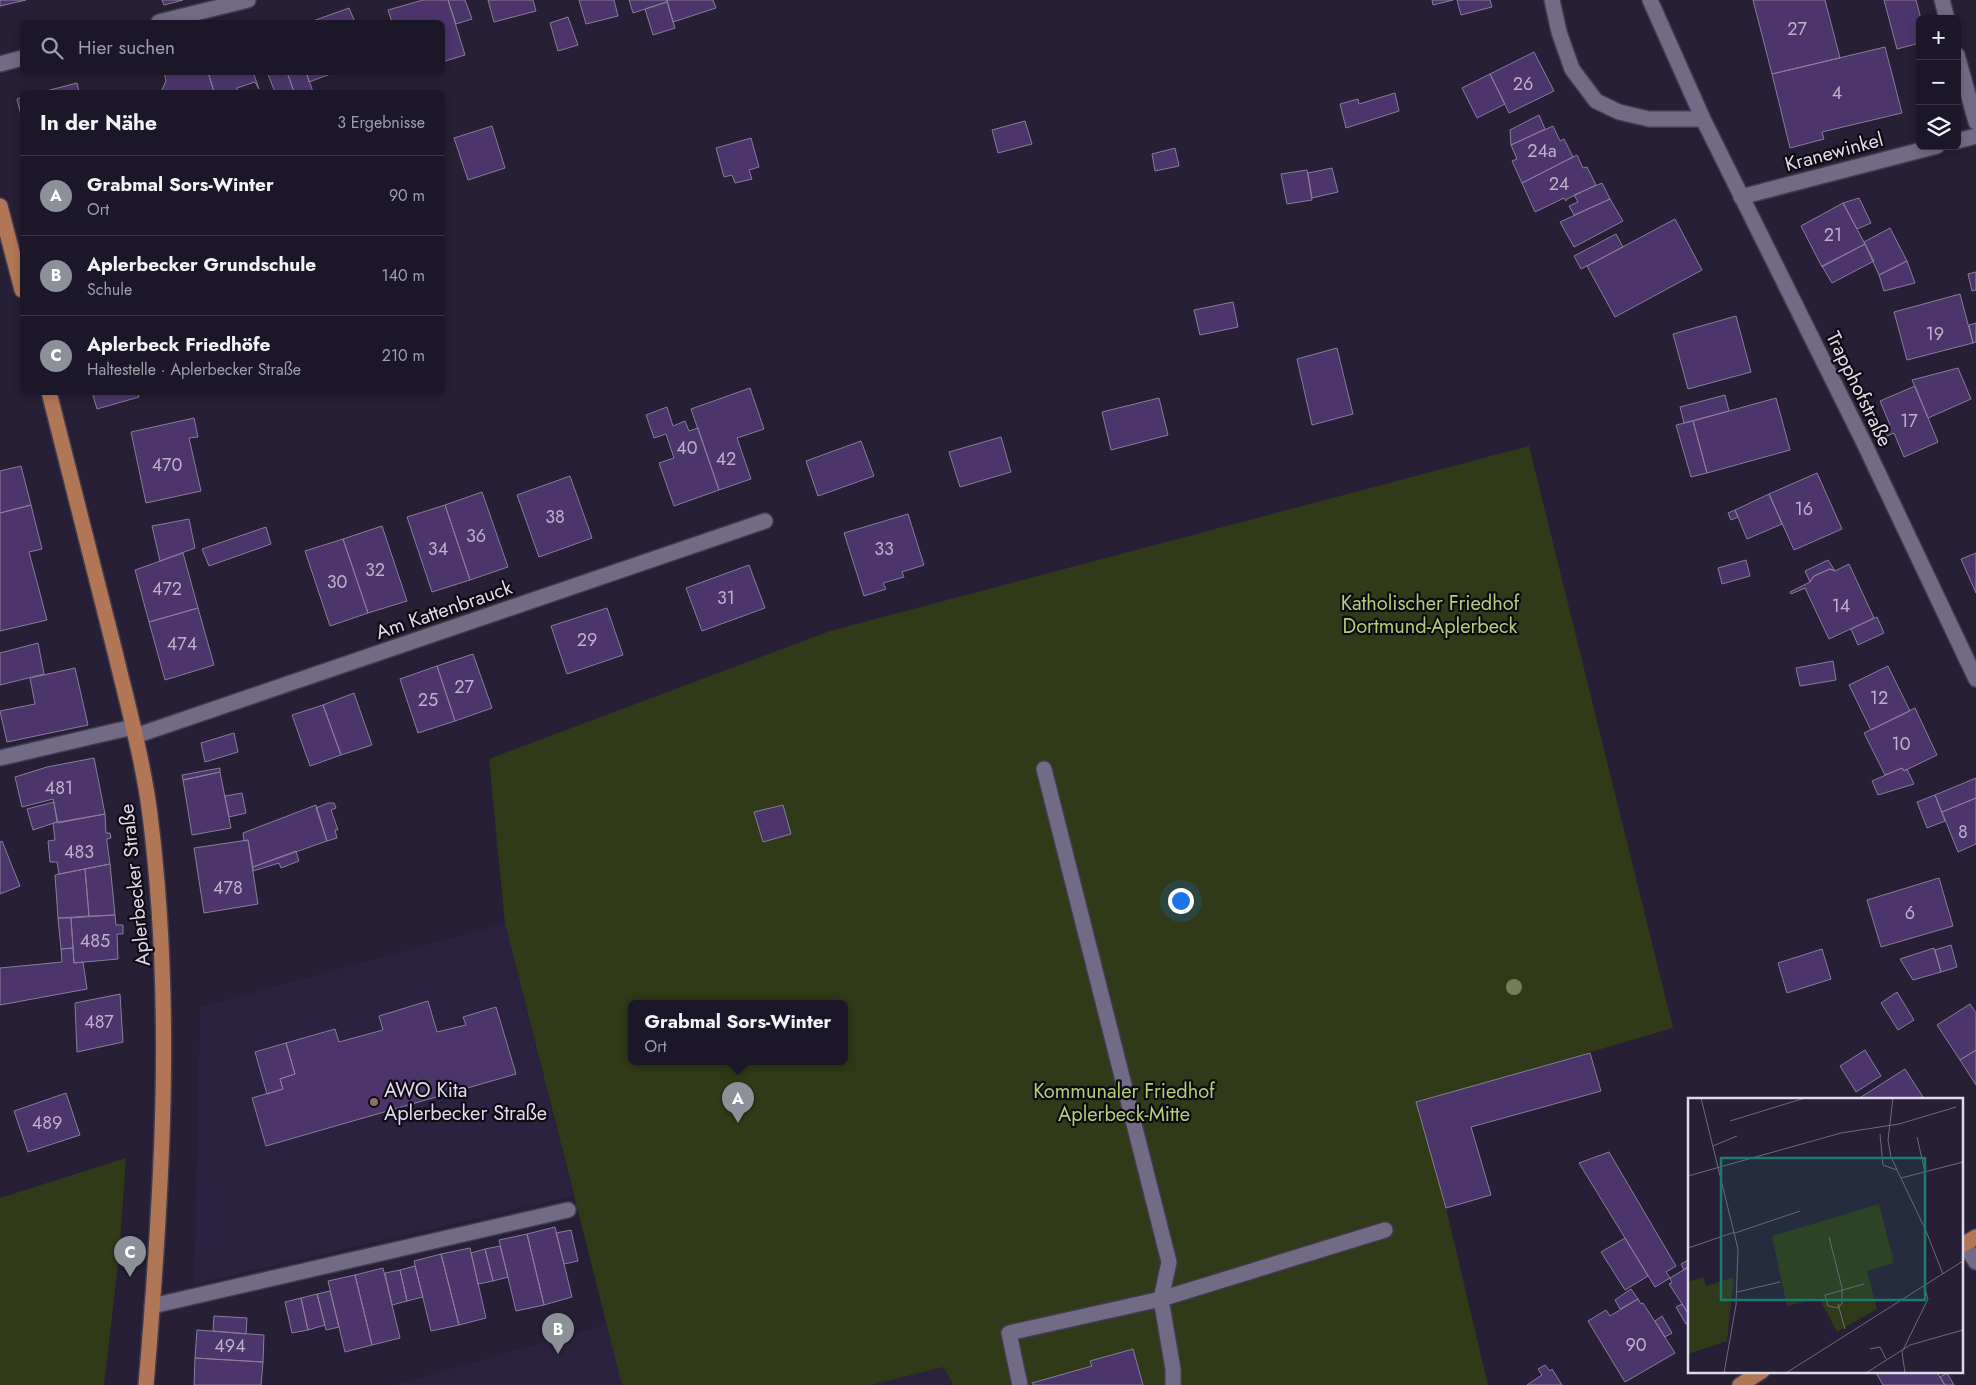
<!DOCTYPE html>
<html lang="de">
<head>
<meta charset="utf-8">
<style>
	body { margin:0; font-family:Jost,sans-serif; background:#252030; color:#f1f3f6 }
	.controls { position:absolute; right:15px; top:15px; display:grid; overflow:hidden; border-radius:8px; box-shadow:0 2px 8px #0003 }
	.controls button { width:45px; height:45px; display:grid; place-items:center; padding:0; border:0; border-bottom:1px solid #3a3645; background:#1c1728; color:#f1f3f6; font:25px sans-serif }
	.you { position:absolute; left:1180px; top:900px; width:18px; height:18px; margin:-12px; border:4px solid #fff; border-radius:50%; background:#1a73e8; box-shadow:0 0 0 8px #1a73e833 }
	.badge { display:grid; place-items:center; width:32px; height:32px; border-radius:50%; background:#8c9099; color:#fff; font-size:16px; font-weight:700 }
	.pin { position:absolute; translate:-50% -41px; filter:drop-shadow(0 1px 2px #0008) }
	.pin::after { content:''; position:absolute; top:26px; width:18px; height:15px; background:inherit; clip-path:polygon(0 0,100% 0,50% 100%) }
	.popup { position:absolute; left:628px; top:1000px; width:220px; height:65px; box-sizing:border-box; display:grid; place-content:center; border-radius:8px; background:#1c1728; filter:drop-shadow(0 1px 4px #0005); font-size:16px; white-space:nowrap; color:#a09fa8 }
	.popup b { font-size:19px; color:#f1f3f6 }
	.popup::after { content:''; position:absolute; left:50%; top:100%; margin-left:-10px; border:10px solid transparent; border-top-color:#1c1728 }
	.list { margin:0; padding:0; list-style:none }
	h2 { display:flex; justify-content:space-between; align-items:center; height:65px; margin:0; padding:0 20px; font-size:21px }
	h2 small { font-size:16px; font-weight:400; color:#a09fa8 }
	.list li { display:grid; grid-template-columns:32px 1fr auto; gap:15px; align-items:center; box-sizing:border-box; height:80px; padding:0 20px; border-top:1px solid #3a3645 }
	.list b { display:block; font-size:19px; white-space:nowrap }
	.list p { margin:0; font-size:16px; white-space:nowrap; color:#a09fa8 }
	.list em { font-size:16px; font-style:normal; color:#a09fa8 }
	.icon { flex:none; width:28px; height:28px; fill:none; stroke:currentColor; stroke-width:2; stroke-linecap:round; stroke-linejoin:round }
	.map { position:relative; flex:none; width:1976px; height:1385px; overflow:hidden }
	.search { position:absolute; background:#1c1728; box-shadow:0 2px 8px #0003; left:20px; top:20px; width:425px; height:55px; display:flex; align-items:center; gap:12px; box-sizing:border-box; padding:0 18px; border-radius:8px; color:#a09fa8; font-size:19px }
	.panel { position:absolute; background:#1c1728; box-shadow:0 2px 8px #0003; left:20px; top:90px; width:425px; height:305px; border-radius:8px }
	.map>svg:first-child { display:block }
	.built { fill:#2b223f }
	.green { fill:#303a18; fill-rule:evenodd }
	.building { fill:#4c356b; stroke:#877d98 }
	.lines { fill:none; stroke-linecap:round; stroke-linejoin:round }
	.minor-casing { stroke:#413b4d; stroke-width:18 }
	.major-casing { stroke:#413b4d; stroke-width:18 }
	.minor { stroke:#726b85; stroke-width:15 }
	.major { stroke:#b17656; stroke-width:15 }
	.tree { fill:#738057 }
	.education-dot { fill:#8d6e63; stroke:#0e0b14; stroke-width:2 }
	.labels { text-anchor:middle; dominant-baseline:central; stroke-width:4.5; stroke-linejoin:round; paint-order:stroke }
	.number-label { font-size:18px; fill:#bab2ca }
	.street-label { font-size:20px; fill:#dfdbea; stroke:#0e0b14 }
	.park-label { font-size:20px; fill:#b2cf73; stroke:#0e0b14 }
	.poi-label { font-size:20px; fill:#dfdbea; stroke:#0e0b14; text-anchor:start }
	.inset-road { fill:none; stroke:#706a7d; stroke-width:1 }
	.view { fill:#197b74; fill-opacity:0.15; stroke:#197b74; stroke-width:2.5 }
	.inset-edge { fill:none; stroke:#dfdbea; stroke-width:2.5 }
</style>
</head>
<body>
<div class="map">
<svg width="1976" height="1385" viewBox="0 0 1976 1385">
	<rect width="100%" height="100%" fill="#261f35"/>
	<path class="built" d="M505 923 573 1196 194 1284 200 1007Z
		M607 1324 622 1385H394Z
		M943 1367 952 1385H871Z"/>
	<path class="green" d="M1529 446 1673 1028 1416 1103 1446 1208 1488 1385H953L943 1367 871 1385H622L505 923 489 759 830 631ZM632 1004H844V1062H632Z
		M126 1158 119 1257 104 1385H0V1198Z"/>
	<path class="building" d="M0 0H26L0 6Z
		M162 0H183L164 5Z
		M423 0H448L465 55 442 62V22H392L388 10Z
		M448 0H465L472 19 456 24Z
		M488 0H533L536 11 494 22Z
		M579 0H614L618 16 586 24Z
		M629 0H667V2L633 13Z
		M667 0H713L716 8 673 22Z
		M1432 0H1453L1433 5Z
		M1457 0H1490L1492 7 1461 15Z
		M1753 0H1825L1840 58 1772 74Z
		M1884 0H1916L1921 19H1920V43L1897 49Z
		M667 2 675 28 653 35 645 9Z
		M349 8 355 22H310Z
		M568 17 578 45 558 51 550 23Z
		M1885 47 1902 113 1822 132 1824 139 1790 148 1772 74Z
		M1534 52 1554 91 1509 113 1490 74Z
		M164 72H208L214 92H161L166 81Z
		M208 72H253L259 89 255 82 237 88 238 92H214Z
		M267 72H287L294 92H275Z
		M287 72H306L313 92H294Z
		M306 72H336L309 82Z
		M1490 74 1505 104 1477 118 1462 88Z
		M77 83 79 92H42Z
		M1395 93 1399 111 1346 128 1340 104 1358 99 1359 104Z
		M22 97V119L17 99Z
		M1539 115 1545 129 1511 145 1510 130Z
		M1025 121 1032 144 998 153 992 130Z
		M492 126 505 168 468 180 454 138Z
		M1553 126 1560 141 1564 139 1573 157 1522 183 1512 161 1517 159 1511 145Z
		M751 138 759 167 749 170 752 179 735 183 732 175 724 177 716 148Z
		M1175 148 1179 166 1155 171 1152 154Z
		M1577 155 1583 168 1587 167 1596 185 1567 199 1566 201 1564 198 1535 212 1522 183Z
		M1332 168 1338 192 1312 198 1308 173Z
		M1307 170 1312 200 1287 204 1281 174Z
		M1602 183 1610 199 1574 215 1569 206 1578 202 1574 195Z
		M1859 198 1871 223 1857 229 1843 203Z
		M1610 199 1623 221 1574 247 1560 222Z
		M1843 203 1865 244 1822 267 1801 226Z
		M1675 219 1702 270 1615 317 1587 266Z
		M1890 228 1907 261 1879 275 1864 242Z
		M1616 234 1623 247 1581 269 1574 256Z
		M1865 244 1874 261 1832 283 1822 266Z
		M1907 261 1915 283 1884 291 1879 275Z
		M1976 272V290L1972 291 1968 274Z
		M1960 294 1973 343 1907 360 1894 312Z
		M1233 302 1238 327 1200 335 1194 310Z
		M1736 316 1751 372 1688 389 1673 334Z
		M1976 323V342L1973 343 1969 325Z
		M1337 348 1353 414 1312 425 1297 359Z
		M1958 368 1971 399 1928 418 1912 380Z
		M1915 386 1938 442 1904 457 1894 433 1887 436 1884 428 1890 425 1880 401Z
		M750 388 764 429 737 438 751 479 719 490 691 409Z
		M92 392H138L139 397 97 409Z
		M1725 395 1729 411 1684 423 1680 407Z
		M1159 398 1168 435 1111 450 1102 412Z
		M1776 398 1790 450 1707 473 1693 421Z
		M667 407 673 426 685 421 689 431 698 428 719 490 674 506 659 463 674 458 666 434 654 438 646 415Z
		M194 418 198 437 189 438 201 491 146 503 131 432Z
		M1693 421 1707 473 1691 477 1676 425Z
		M1001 437 1011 472 960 487 949 452Z
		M861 441 874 476 818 496 806 461Z
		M21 466 31 505 0 513V471Z
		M1817 473 1842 529 1794 550 1769 494Z
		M570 476 592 538 539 557 517 495Z
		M482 492 508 567 470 580 445 505Z
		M1769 494 1782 524 1747 539 1735 510Z
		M31 505 42 549 29 552 47 620 0 631V513Z
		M445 505 470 580 432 592 407 517Z
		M1735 510 1738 517 1731 520 1728 513Z
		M908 514 924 565 902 572 904 577 883 583 886 589 864 596 844 533Z
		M189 519 195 548 160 561 152 526Z
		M382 526 407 601 368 613 343 539Z
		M266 527 271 544 209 566 202 549Z
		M343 539 368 613 330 626 305 551Z
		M183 553 198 608 149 622 135 570Z
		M1976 553V593L1961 559Z
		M1746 560 1750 576 1722 584 1718 568Z
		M1828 560 1835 571 1830 569 1814 576 1810 582 1805 571Z
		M1849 564 1874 618 1829 639 1805 588 1791 594 1790 592 1810 582 1814 576 1830 569 1835 571Z
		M749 565 765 608 702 631 686 588Z
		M198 608 214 665 165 680 149 622Z
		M607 608 623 655 567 674 551 626Z
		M1877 617 1884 633 1858 645 1851 629Z
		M38 643 44 674 0 685V653Z
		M473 654 492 708 455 721 437 666Z
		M1833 661 1836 680 1800 686 1796 668Z
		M437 666 455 721 418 733 400 679Z
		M1888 666 1910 711 1871 730 1849 685Z
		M75 668 88 725 7 742 0 711 35 704 30 678Z
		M354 693 372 745 341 755 323 705Z
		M323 705 341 755 310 766 292 715Z
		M1915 708 1937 755 1904 771 1902 768 1885 775 1864 733Z
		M234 733 238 752 205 762 201 743Z
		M94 758 105 814 58 823 53 799 22 807 15 777 47 767Z
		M220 768V772L183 780 182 775Z
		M1902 768 1904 771 1907 769 1914 784 1878 795 1872 781Z
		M220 772 231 828 192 835 183 780Z
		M1976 778V798L1942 812 1935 795Z
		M242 793 246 813 229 817 225 796Z
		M1935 795 1945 821 1927 828 1917 802Z
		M1976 798V844L1958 852 1942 812Z
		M54 802 57 822 33 830 27 809Z
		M328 803H334L336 808 331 810 338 830H335L337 838 327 841 316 808Z
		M316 805 327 841 253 867 248 840 244 841 243 833Z
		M783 805 791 834 763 842 754 812Z
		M105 814 106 833H110L111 838 107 839V842L110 864 59 874 57 862H50L48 841 55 840 53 823Z
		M248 840 258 904 204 913 194 848Z
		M2 841 20 886 0 894V842Z
		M296 851 299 861 281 868 279 863 253 871V867Z
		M110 864 115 915 89 916 85 869Z
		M85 869 89 916 58 918 55 875Z
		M1939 878 1953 926 1881 947 1867 900Z
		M115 915 116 925H123V934H117L118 959 74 963 71 918Z
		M58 918H71L73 948 61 949Z
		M1951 945 1957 967 1941 972 1935 950Z
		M73 948 74 963 83 962 87 989 0 1005V968L62 962 61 949Z
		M1934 948 1941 972 1913 980 1900 959Z
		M1822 949 1831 979 1787 993 1778 963Z
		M1897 992 1914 1020 1898 1030 1881 1003Z
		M120 994 123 1042 77 1052 75 1003Z
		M428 1001 437 1032 466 1025 463 1017 496 1007 516 1074 266 1146 252 1098 283 1089 280 1079 295 1074 286 1043 335 1029 339 1042 383 1030 379 1016Z
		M1970 1004 1976 1013V1050L1960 1060 1937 1025Z
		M286 1043 295 1074 280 1079 283 1089 267 1094 255 1052Z
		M1865 1050 1881 1076 1856 1092 1840 1066Z
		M1976 1050V1085L1960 1060Z
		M1590 1053 1601 1091 1471 1127 1491 1195 1446 1208 1416 1102Z
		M1905 1069 1923 1097 1919 1099H1858Z
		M66 1093 80 1135 28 1152 14 1111Z
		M1609 1152 1676 1266 1666 1272 1670 1278 1655 1287 1579 1163Z
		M555 1227 572 1297 544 1305 527 1234Z
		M571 1230 578 1261 564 1264 556 1233Z
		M527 1234 544 1305 516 1311 499 1240Z
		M1625 1238 1648 1276 1625 1290 1601 1252Z
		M500 1246 508 1277 493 1281 485 1249Z
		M470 1248 486 1318 459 1325 441 1254Z
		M485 1249 493 1281 478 1284 471 1253Z
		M441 1254 459 1325 431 1331 414 1261Z
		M1690 1259V1266L1684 1270 1681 1264Z
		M415 1266 423 1297 407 1301 400 1270Z
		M1690 1266V1316L1669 1284 1672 1283 1670 1278Z
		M383 1268 400 1338 372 1345 355 1275Z
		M400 1270 407 1301 392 1305 385 1273Z
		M355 1275 372 1345 345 1352 328 1281Z
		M1631 1289 1638 1299 1620 1309 1615 1300Z
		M330 1291 339 1327 326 1330 317 1294Z
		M317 1294 325 1325 308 1330 301 1298Z
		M301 1298 308 1330 292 1333 285 1302Z
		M1638 1299 1641 1304 1643 1303 1675 1353 1625 1382 1588 1321 1606 1310 1610 1316Z
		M1682 1304 1690 1316V1322L1686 1324 1676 1307Z
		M214 1316 247 1318 246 1334 213 1331Z
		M1662 1316 1672 1333 1665 1337 1655 1321Z
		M197 1330 264 1335 263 1362 195 1358Z
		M1133 1349 1143 1385H1033L1032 1383 1092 1366 1090 1361Z
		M195 1358 263 1362 261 1385H194Z
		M1545 1365 1550 1371 1552 1369 1562 1385H1527L1542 1375 1538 1369Z
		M1875 1371H1936L1945 1385H1883Z
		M1947 1373 1954 1385H1945L1940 1377Z"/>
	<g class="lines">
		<defs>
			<path id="minor" d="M1552 0 1559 32 1572 69 1596 101 1619 112 1649 119H1703
				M1650 0 1703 119 1863 441 1976 679
				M1942 0 1947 19
				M159 22 248 0
				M1957 55 1976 122
				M0 64 22 58
				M1957 141 1976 136
				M1741 197 1937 146
				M135 736 765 521
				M0 758 133 727
				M1044 769 1169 1262 1161 1299 1173 1369V1385
				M1964 1244 1976 1262
				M152 1306 568 1210
				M1020 1385 1009 1333 1161 1299 1385 1230"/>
			<path id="major" d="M0 206 22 290
				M49 392C71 479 93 565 115 652 128 706 143 760 150 815 174 1005 162 1195 146 1385
				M1962 1245 1976 1237
				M1740 1385 1762 1371"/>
		</defs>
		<use href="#minor" class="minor-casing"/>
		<use href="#major" class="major-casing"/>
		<use href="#minor" class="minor"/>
		<use href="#major" class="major"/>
	</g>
	<circle class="tree" cx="1514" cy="987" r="8"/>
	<circle class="education-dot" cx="374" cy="1102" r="5"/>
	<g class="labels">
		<g class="number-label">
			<text x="1797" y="29">27</text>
			<text x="1523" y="84">26</text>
			<text x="1837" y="93">4</text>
			<text x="1542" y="151">24a</text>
			<text x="1559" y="184">24</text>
			<text x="1833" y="235">21</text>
			<text x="1935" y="334">19</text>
			<text x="1909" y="421">17</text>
			<text x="687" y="448">40</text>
			<text x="726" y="459">42</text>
			<text x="167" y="465">470</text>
			<text x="1804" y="509">16</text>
			<text x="555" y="517">38</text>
			<text x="476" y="536">36</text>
			<text x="438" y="549">34</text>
			<text x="884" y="549">33</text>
			<text x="375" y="570">32</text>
			<text x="337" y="582">30</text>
			<text x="167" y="589">472</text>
			<text x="726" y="598">31</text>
			<text x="1841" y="606">14</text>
			<text x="587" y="640">29</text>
			<text x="182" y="644">474</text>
			<text x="464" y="687">27</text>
			<text x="1879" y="698">12</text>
			<text x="428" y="700">25</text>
			<text x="1901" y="744">10</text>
			<text x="59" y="788">481</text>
			<text x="1963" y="832">8</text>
			<text x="79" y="852">483</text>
			<text x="228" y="888">478</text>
			<text x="1910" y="913">6</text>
			<text x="95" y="941">485</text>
			<text x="99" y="1022">487</text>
			<text x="47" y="1123">489</text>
			<text x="1636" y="1345">90</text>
			<text x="230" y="1346">494</text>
		</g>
		<g class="street-label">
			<text transform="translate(1834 152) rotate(-15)">Kranewinkel</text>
			<text transform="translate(1859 389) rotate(64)">Trapphofstraße</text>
			<text transform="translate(444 610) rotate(-19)">Am Kattenbrauck</text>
			<text transform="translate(135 885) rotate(-96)">Aplerbecker Straße</text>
		</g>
		<g class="park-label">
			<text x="1430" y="603">Katholischer Friedhof<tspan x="1430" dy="23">Dortmund-Aplerbeck</tspan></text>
			<text x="1124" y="1091">Kommunaler Friedhof<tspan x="1124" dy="23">Aplerbeck-Mitte</tspan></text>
		</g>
		<g class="poi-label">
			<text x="384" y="1090">AWO Kita<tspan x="384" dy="23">Aplerbecker Straße</tspan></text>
		</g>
	</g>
	<g transform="translate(1688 1098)">
		<rect width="275" height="275" fill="#261f35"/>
		<path d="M191 106 206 165 179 173 189 211 149 234 131 200 99 208 84 138ZM15 179 18 188 46 179 39 243 0 256V184Z" fill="#303a18"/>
		<path class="inset-road" d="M13 0 50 151 48 207 36 275M205 0 200 42 203 59 238 133 255 176M42 23 117 0M192 36 195 67 209 72M229 39 237 74M25 48 49 38M0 78 153 35 211 26 268 9M213 80 275 64M47 135 112 113M141 139 154 190V205L150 210M0 150 47 134M49 194 92 184M150 206 157 231M150 210 140 208 137 197 176 186M182 251 192 249 198 261M98 275 275 163M178 275 222 247 275 232M217 275 214 254 240 201 236 188"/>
		<path class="view" d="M33 60H237V202H33Z"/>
		<rect width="275" height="275" class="inset-edge"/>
	</g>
</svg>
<div class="controls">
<button>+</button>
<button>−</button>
<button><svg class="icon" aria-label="layers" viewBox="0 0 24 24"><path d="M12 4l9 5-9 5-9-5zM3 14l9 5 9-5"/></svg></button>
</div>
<div class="you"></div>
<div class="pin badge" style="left:738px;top:1123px">A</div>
<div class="popup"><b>Grabmal Sors-Winter</b>Ort</div>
<div class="pin badge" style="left:558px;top:1354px">B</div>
<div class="pin badge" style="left:130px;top:1277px">C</div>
<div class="search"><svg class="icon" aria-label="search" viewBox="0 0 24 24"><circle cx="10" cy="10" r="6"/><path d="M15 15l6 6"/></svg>Hier suchen</div>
<section class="panel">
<h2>In der Nähe<small>3 Ergebnisse</small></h2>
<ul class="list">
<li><span class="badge">A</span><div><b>Grabmal Sors-Winter</b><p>Ort</p></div><em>90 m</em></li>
<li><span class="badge">B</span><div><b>Aplerbecker Grundschule</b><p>Schule</p></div><em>140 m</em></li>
<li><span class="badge">C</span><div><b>Aplerbeck Friedhöfe</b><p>Haltestelle · Aplerbecker Straße</p></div><em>210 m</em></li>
</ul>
</section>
</div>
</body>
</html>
